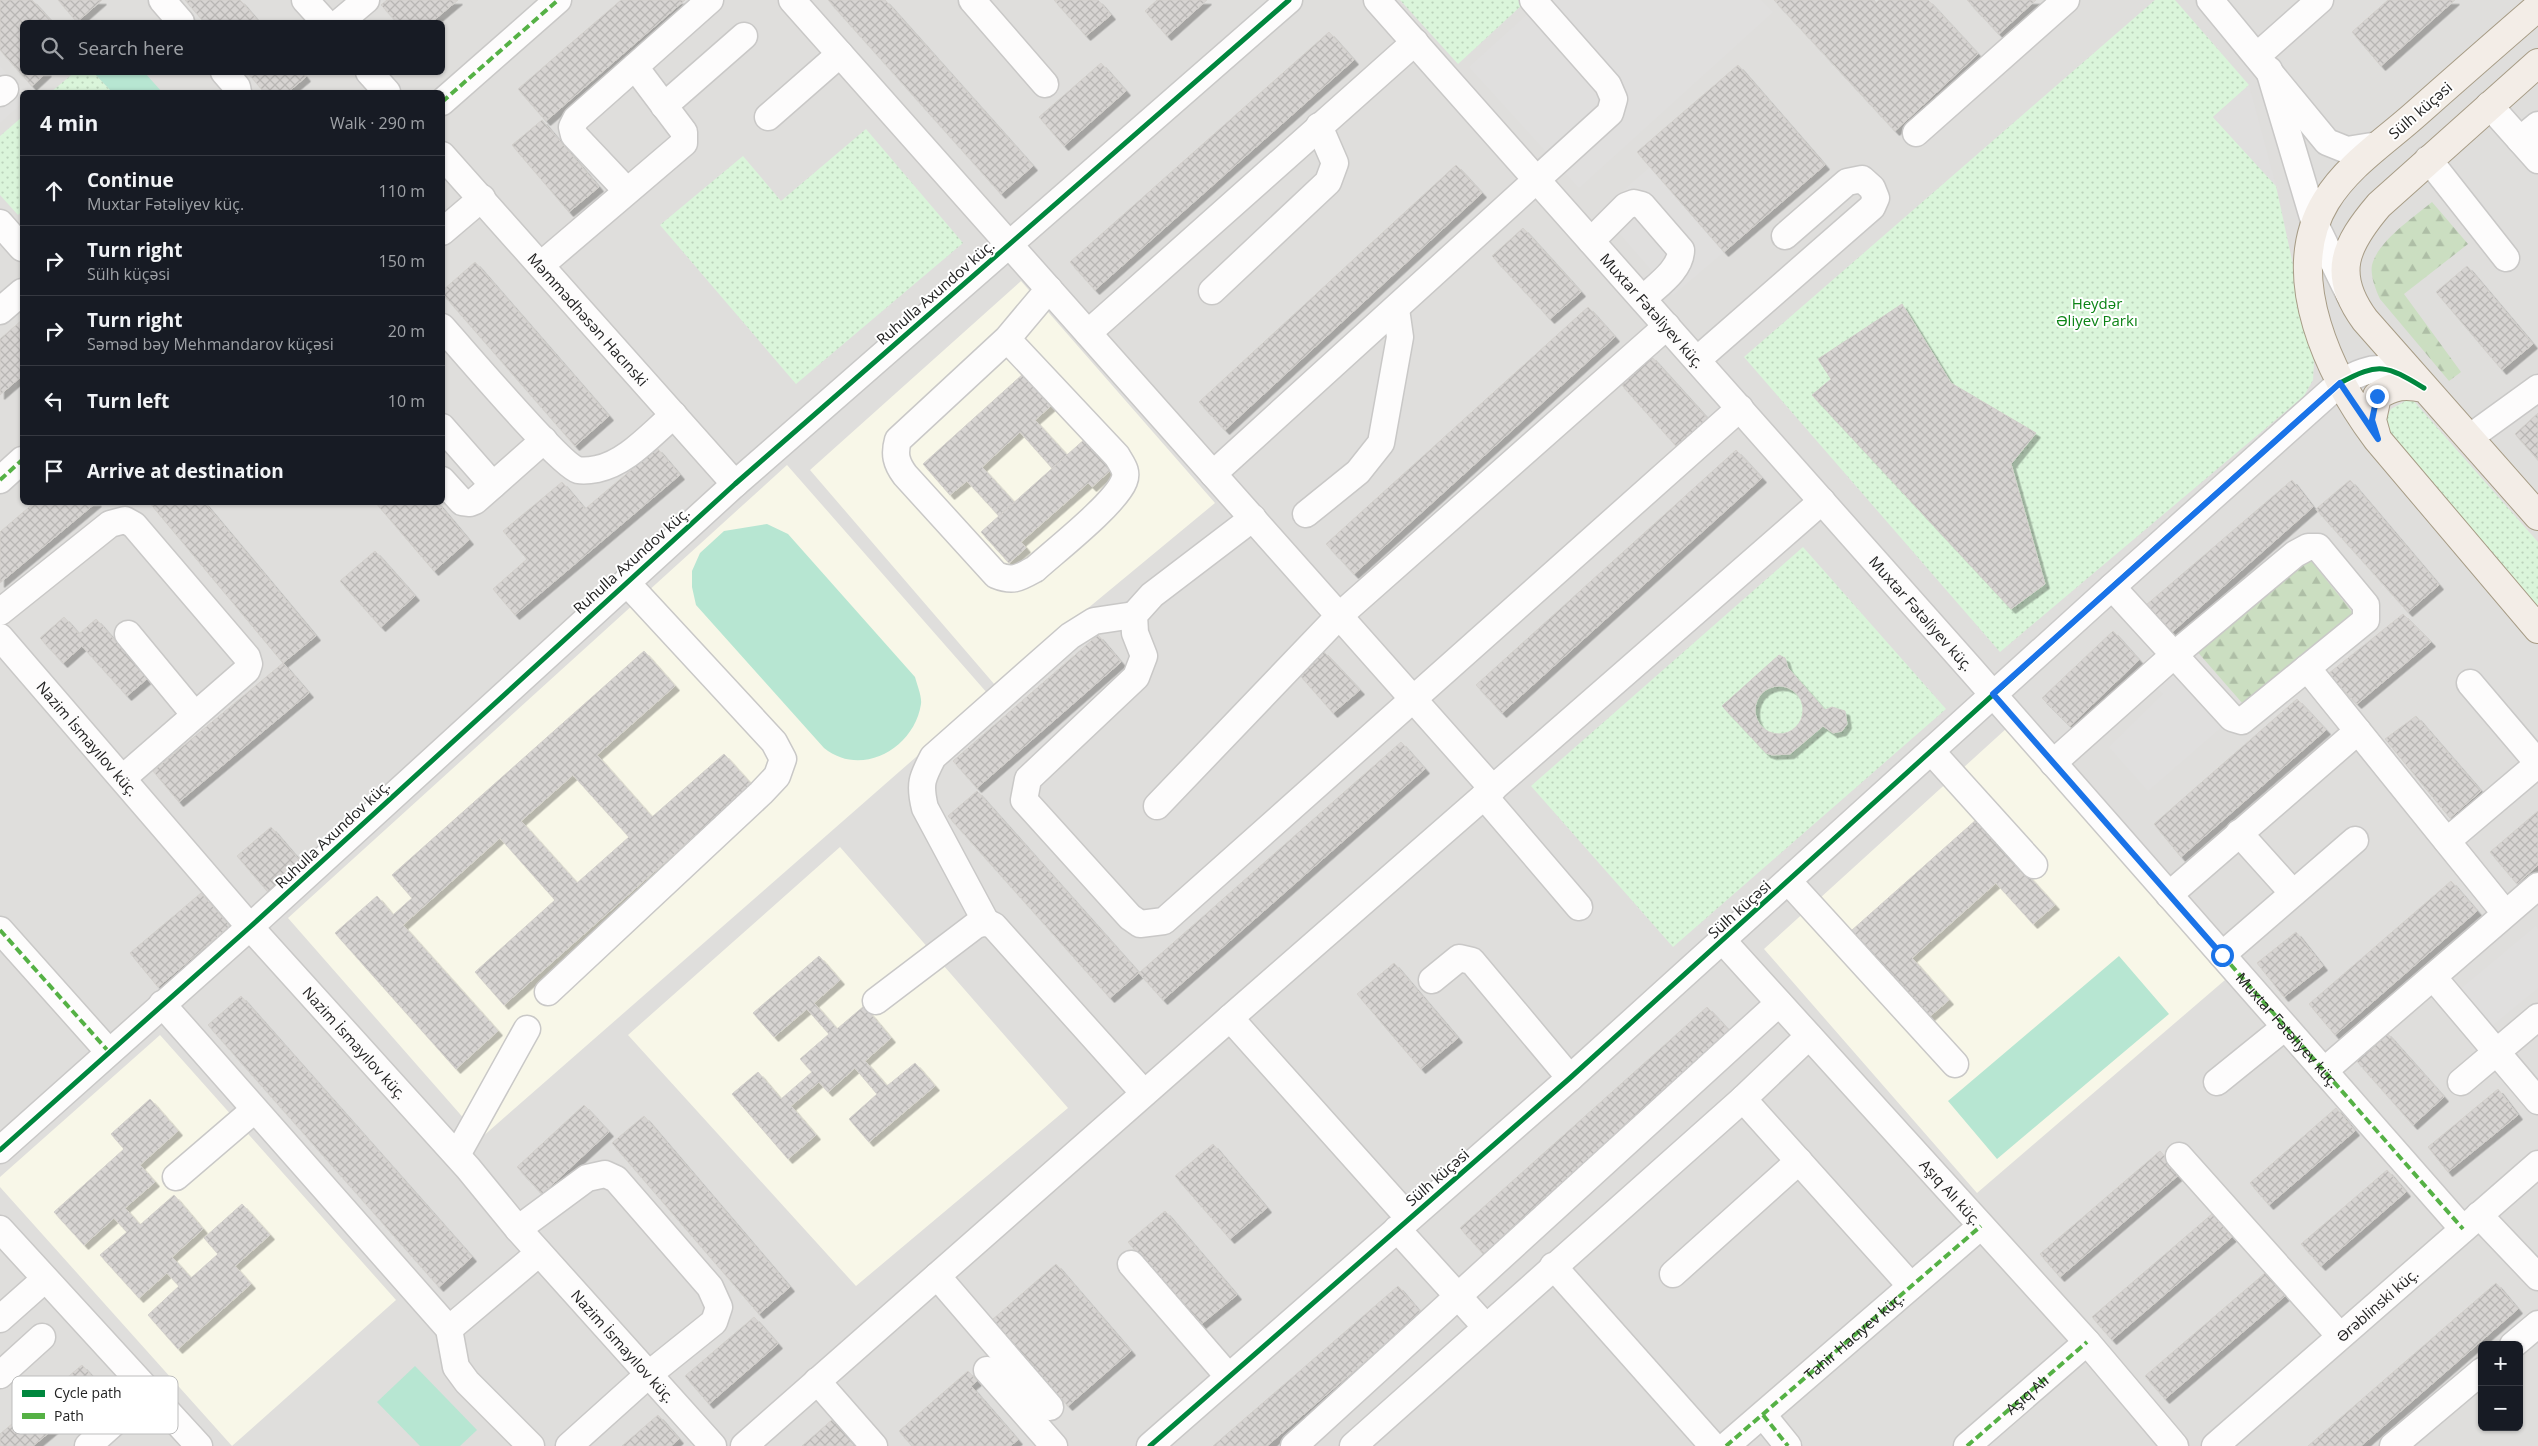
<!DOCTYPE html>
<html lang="en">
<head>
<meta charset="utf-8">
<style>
	body { margin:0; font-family:"Open Sans",sans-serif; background:#20242c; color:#f1f3f6 }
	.controls { position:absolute; right:15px; bottom:15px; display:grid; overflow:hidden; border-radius:8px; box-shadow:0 1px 4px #0004 }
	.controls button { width:45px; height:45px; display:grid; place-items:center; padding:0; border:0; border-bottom:1px solid #363941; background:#171b24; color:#f1f3f6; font:25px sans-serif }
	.stop { position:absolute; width:15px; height:15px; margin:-11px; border:4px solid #1a73e8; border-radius:50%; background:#fff }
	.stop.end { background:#1a73e8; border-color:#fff; box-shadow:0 1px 5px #0008 }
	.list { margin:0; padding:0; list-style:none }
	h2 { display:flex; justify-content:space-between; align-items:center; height:65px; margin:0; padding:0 20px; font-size:21px }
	h2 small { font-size:16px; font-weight:400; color:#9ea1a6 }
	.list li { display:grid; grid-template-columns:32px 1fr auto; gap:15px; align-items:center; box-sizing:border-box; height:70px; padding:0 20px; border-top:1px solid #363941 }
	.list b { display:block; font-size:19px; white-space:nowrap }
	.list p { margin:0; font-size:16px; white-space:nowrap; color:#9ea1a6 }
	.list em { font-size:16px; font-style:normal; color:#9ea1a6 }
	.icon { flex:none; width:28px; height:28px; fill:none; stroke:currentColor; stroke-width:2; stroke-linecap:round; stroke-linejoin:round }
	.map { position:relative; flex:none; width:2538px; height:1446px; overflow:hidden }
	.search { position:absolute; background:#171b24; box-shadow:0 1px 4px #0004; left:20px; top:20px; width:425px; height:55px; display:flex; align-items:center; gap:12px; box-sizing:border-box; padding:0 18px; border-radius:8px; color:#9ea1a6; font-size:19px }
	.panel { position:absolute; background:#171b24; box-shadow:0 1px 4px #0004; left:20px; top:90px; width:425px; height:415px; border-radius:8px }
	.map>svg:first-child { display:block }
	.residential { fill:#dfdedc; fill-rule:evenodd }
	.education { fill:#f8f7e8 }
	.forest { fill:url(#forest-firs) }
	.park { fill:url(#park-dots) }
	.pitch { fill:#b7e6d2 }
	.parking { fill:#e0dfde }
	.building { fill:url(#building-cross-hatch); stroke:#d3d0cc; fill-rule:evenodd; filter:url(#shadow) }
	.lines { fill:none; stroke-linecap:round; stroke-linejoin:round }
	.minor-casing { stroke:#c9c8c7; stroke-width:29 }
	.major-casing { stroke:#a79c86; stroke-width:30 }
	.minor { stroke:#fdfcfc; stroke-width:26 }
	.major { stroke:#f3ede7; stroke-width:28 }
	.quiet { stroke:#55b145; stroke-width:4; stroke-dasharray:8 4; stroke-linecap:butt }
	.cycleway-casing { stroke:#fff; stroke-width:8 }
	.cycleway { stroke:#00873e; stroke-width:5 }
	.route { stroke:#1a73e8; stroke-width:6 }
	.labels { text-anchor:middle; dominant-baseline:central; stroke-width:4; stroke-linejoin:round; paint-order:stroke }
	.street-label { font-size:15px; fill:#222; stroke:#fff }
	.park-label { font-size:15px; fill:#0c8416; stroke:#fff }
	.key { fill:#fff; stroke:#bdbdbd; stroke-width:1 }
	.key-label { font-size:14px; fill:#222 }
</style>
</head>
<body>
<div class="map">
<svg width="2538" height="1446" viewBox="0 0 2538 1446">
	<defs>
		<pattern id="forest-firs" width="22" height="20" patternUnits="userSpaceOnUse" patternTransform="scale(1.25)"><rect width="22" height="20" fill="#cbdec1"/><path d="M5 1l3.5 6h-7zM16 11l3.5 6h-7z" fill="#aebea6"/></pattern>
		<pattern id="park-dots" width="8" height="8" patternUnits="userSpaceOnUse" patternTransform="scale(1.25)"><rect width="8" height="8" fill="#daf5da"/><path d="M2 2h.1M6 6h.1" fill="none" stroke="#bbd2bb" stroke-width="1.8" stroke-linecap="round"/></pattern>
		<pattern id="building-cross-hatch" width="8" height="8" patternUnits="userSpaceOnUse" patternTransform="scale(1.25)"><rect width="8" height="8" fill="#d7d4d2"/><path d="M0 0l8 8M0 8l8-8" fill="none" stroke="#b8b6b4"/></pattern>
		<filter id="shadow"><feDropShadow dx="4.5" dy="4.5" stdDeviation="0" flood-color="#0004"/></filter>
	</defs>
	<rect width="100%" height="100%" fill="#f0eeeb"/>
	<path class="residential" d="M0 0H2538V1446H0ZM22 22H442V72H22ZM22 92H442V502H22ZM2482 1345H2519V1427H2482Z"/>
	<path class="education" d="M1021 281 1215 503 995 685 810 470Z
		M787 465 988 694 481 1138 288 918Z
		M2007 728 2225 980 1977 1193 1764 949Z
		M840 847 1068 1108 856 1286 628 1035Z
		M160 1035 396 1300 232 1446 0 1187V1177Z"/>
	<path class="forest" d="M2432 202 2468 244 2404 294 2461 372 2449 381 2380 299C2376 290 2370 276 2372 265 2378 241 2414 217 2432 202Z
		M2308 557 2353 613 2243 704 2195 649Z"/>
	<path class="park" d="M1400 0H1518L1522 5 1458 64Z
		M2155 0H2175L2249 85 2213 117 2276 186 2314 362 2313 380 2304 396 2000 652 1744 357Z
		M75 72 94 73 112 92H51Z
		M22 117V211L18 215 0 195V136Z
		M866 129 963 243 796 384 660 225 743 156 781 201Z
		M2411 398 2538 542V606L2382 425 2391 409Z
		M1803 547 1946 709 1673 947 1531 786Z"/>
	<path class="pitch" d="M94 73H145L162 92H112Z
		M767 524 788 534 915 677C917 685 922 696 921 704 914 749 861 778 824 748L696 605 692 587V571L700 553 724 531Z
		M2119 956 2169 1014 1997 1159 1948 1101Z
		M415 1366 477 1430 460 1446H420L377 1402Z"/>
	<path class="parking" d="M1543 0H1761L1773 12 1579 188 1469 67Z
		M0 66 22 93V103L0 123Z
		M2249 85 2276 186 2213 117Z
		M1650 167 1724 252 1673 295 1600 211Z
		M2174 655 2232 718 2148 791 2109 747 2163 694 2148 678Z
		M2536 926 2538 929V988L2482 1034 2451 997Z"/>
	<path class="building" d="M0 0H32L52 22H22V72H47L32 86 0 50Z
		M58 0H102L77 22Z
		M185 0H240L259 22H204Z
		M387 0H458L432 22H397L381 5Z
		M621 0H685L546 121 518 89Z
		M828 0H885L1033 166 1001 194Z
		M1054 0H1098L1111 15 1086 36Z
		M1157 0H1207L1167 36 1145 11Z
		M1774 0H1874L1876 3 1879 0H1928L1978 54 1895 131Z
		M1967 0H2036L1999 34Z
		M2388 0H2455L2381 66 2352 32Z
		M1329 32 1354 60 1095 290 1070 262Z
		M1101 63 1126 91 1064 146 1039 117Z
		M1738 65 1825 165 1724 252 1637 152Z
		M247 72H302L306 77 288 92H264Z
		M542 120 599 187 569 212 512 145Z
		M1456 165 1482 193 1225 430 1199 402Z
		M1523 228 1581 292 1550 319 1492 256Z
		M475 262 609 416 575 446 442 293V291Z
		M2467 266 2533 344 2502 370 2436 292Z
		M1902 304 1951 383 2036 433 2011 464 2045 584 2011 609 1812 395 1831 379 1818 359Z
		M1588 307 1615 337 1354 574 1326 544Z
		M22 320V376L0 395V339Z
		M1651 356 1708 419 1677 447 1620 383Z
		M1023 374 1051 406 1035 420 1067 455 1052 468 1020 432 982 467 1014 502 999 516 967 481 950 495 923 464Z
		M2538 413V460L2515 434Z
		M1086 438 1113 468 1092 487 1088 483 1021 542 1026 548 1009 563 981 532Z
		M657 448 680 475 515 615 493 589 527 559 503 531 562 482 585 509Z
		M1736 450 1762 478 1502 713 1476 685Z
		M2292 480 2313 507 2170 634 2145 606Z
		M2350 480 2439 585 2408 612 2316 509Z
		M35 502H97L0 583V532Z
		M149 502H204L316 636 283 663Z
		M375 502H437L469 540 434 571Z
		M375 551 415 596 381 627 340 581Z
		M2403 614 2431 642 2357 704 2328 674Z
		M64 617 79 634 96 619 148 678 127 696 82 646 63 663 40 638Z
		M2113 631 2139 660 2070 726 2042 698Z
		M1098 635 1121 662 977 788 953 761Z
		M644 651 675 686 597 755 652 817 724 754 752 785 504 1005 475 972 555 900 500 838 403 925 498 1031 456 1069 335 933 377 896 393 915 412 898 392 875ZM573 775 629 837 577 883 521 821Z
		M1323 651 1360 690 1333 713 1298 673Z
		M1779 655 1785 658 1788 668 1825 710 1832 707 1845 711 1847 724 1842 731 1833 733 1823 726 1790 754 1772 755 1766 753 1722 706Z
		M283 663 309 693 179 802 153 771Z
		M1755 710a24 24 0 1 1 48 0a24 24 0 1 1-48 0Z
		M2297 699 2326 730 2181 857 2154 824Z
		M2416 716 2481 791 2450 818 2385 739Z
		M1401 742 1425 769 1163 1000 1139 973Z
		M977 791 1139 973 1110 998 948 816Z
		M2538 811V865L2517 884 2490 852Z
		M1977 819 2055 905 2033 924 1996 883 1912 958 1949 1000 1928 1018 1851 931Z
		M271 827 302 863 268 892 237 856Z
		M2451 881 2477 911 2335 1035 2309 1004Z
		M201 893 230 926 158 987 130 953Z
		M2296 932 2323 966 2284 997 2257 963Z
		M819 956 840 980 814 1003 837 1029 864 1006 891 1038 865 1061 887 1086 915 1063 935 1086 869 1142 849 1119 877 1094 855 1068 828 1092 819 1082 791 1106 816 1135 788 1159 732 1094 758 1072 781 1099 812 1072 800 1059 829 1034 807 1009 774 1037 753 1013Z
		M1394 963 1458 1038 1421 1069 1357 994Z
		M241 996 472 1257 439 1287 208 1025Z
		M1707 1007 1734 1036 1487 1258 1460 1228Z
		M2386 1032 2444 1097 2413 1125 2355 1059Z
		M2498 1089 2518 1115 2448 1172 2428 1147Z
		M150 1099 178 1131 140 1165 155 1182 125 1208 140 1225 174 1195 203 1229 172 1257 191 1278 218 1254 204 1238 242 1204 270 1235 235 1266 251 1284 178 1349 148 1315 179 1286 167 1273 139 1298 100 1255 127 1232 114 1218 84 1245 54 1212 124 1149 111 1134Z
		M584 1105 609 1132 542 1194 517 1167Z
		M2336 1108 2355 1131 2269 1205 2250 1183Z
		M644 1116 790 1287 759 1314 612 1143Z
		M1213 1144 1267 1208 1230 1239 1175 1176Z
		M2160 1151 2180 1174 2060 1277 2040 1254Z
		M2387 1170 2406 1192 2321 1266 2301 1244Z
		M1165 1211 1237 1295 1199 1326 1128 1242Z
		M2212 1214 2232 1237 2112 1340 2092 1317Z
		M1056 1264 1131 1351 1068 1406 992 1320Z
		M2265 1273 2285 1296 2165 1399 2145 1376Z
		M2496 1283 2518 1309 2361 1446H2308Z
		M1398 1286 1421 1313 1267 1446H1213Z
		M754 1317 778 1344 709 1404 685 1376Z
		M82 1365 114 1401 86 1426 74 1412 33 1446H0V1434Z
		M968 1371 977 1381 971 1386 1018 1440 1010 1446H912L899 1431Z
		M658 1415 679 1439 671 1446H622Z
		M833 1419 858 1446H802Z"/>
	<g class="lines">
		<defs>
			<g id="minor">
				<path d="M162 0 181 22"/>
				<path d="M305 0 325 22"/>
				<path d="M792 0 1493 789"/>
				<path d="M972 0 1045 84"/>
				<path id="s1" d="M1377 0 1969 667 2463 1229"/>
				<path d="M2210 0 2327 142 2347 150 2378 145"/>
				<path d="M340 22 366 0"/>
				<path d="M2258 55 2320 0"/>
				<path d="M2269 70 2315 224 2349 294"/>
				<path d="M224 72 237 87 238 92"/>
				<path d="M369 72 387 92"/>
				<path d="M0 93 5 89"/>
				<path d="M442 102 558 0"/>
				<path d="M2489 105 2538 160"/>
				<path d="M664 106 744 36"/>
				<path d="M768 117 840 54"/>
				<path d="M1916 133 2066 0"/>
				<path d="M2520 140 2538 125"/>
				<path id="s2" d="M442 155 735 484"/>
				<path d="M2428 159 2506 258"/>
				<path d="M627 191 574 135 572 127 576 119 710 0"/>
				<path d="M0 223 22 248"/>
				<path d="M442 232 482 198"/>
				<path d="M1591 241 1626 206 1634 203 1642 205 1681 250C1681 270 1656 286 1643 299"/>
				<path d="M541 265 684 143V132L635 67"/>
				<path d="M1212 291 1328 182 1335 163 1319 126"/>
				<path d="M0 311 22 292"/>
				<path d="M442 327C462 349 560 465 578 470 583 471 592 470 597 469 627 463 651 434 674 415"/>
				<path d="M1088 333 1415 42"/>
				<path d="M1007 339 1117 456C1122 465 1128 471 1124 481 1115 504 1056 550 1035 569 1019 578 1013 582 996 575L905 475C896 463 894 454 898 440L1007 339 1049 289"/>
				<path d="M1697 360 1872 207 1876 198 1872 188 1862 179 1847 182 1785 236"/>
				<path d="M442 427 493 485"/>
				<path d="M2469 438 2538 388"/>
				<path d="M1213 474 1610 113 1614 99 1608 85 1533 0"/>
				<path d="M0 480 22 460"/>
				<path d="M442 480 462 502 470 503 475 501 544 440"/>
				<path d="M1306 514 1358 472 1381 443 1400 337 1396 309"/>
				<path d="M1253 518 1152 595 1134 615 1135 633 1144 656 1136 677 1028 779 1024 800 1130 917 1140 924 1164 921 1740 408"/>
				<path d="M0 612 110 524 125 520 134 525 247 657 249 664 247 670 123 778"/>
				<path d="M128 634 195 715"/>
				<path id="s3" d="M0 637 250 927 468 1168 518 1229 713 1446"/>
				<path d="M2307 668 2505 913"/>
				<path d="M2470 683 2538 763"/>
				<path d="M1931 751 2034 865"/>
				<path d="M2053 763 2174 655 2295 554 2308 547H2318L2366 605V620L2242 721 2232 718 2112 587"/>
				<path d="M1484 796 1579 907"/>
				<path d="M1157 806 1339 616 1667 326"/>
				<path d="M2239 833 2293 893"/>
				<path d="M2447 841 2538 764"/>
				<path d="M1788 881 1955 1064"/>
				<path d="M2169 895 2358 731"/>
				<path d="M986 922 925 808C919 784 922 778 933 757L1070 636 1094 621 1134 615"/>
				<path d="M0 930 109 1052"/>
				<path id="s4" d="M1723 941 2087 1342 2175 1446"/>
				<path d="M2222 955 2355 840"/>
				<path d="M2433 977 2538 1101"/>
				<path d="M1432 980 1459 958 1472 961 1570 1078"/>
				<path d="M548 992 761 793 777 776 783 759 774 742 626 582"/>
				<path d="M876 1001 976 925 986 922 994 926 1144 1093"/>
				<path d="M162 1004 449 1329 456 1367 467 1382 531 1446"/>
				<path d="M1230 1018 1409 1218"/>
				<path d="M2324 1071 2538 886"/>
				<path d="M2217 1082 2285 1027"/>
				<path d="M2461 1082 2538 1017"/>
				<path d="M1743 1099 1911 1286"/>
				<path d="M0 1150 250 927 735 484 1289 0"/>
				<path d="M457 1155 527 1029"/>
				<path d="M2179 1156 2340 1336"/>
				<path d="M176 1177 254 1110"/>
				<path d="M2479 1215 2538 1277"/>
				<path d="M0 1229 199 1446"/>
				<path d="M518 1229 587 1178 605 1174 616 1179 710 1287 719 1307 714 1322 648 1375 569 1446"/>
				<path d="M1397 1229 1485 1326"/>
				<path d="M1131 1264 1228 1376"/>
				<path d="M1553 1266 1713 1446"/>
				<path d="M1673 1274 1799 1161"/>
				<path d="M937 1276 1050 1407"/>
				<path d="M0 1319 45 1279"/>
				<path d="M449 1329 539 1253"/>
				<path d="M2513 1345 2538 1324"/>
				<path d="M987 1370 1054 1446"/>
				<path d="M0 1375 42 1337"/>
				<path d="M817 1381 874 1446"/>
				<path d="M1763 1415 1788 1446"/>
				<path d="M88 1446 148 1392"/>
				<path d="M744 1446 1230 1018 1822 501"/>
				<path d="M1150 1446 1570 1078 2112 587 2340 383C2377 362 2388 366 2423 387"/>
				<path d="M1294 1446 1779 1003"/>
				<path d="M1353 1446 1743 1099 1809 1036"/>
				<path d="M1726 1446 1981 1226"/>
				<path d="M1967 1446 2087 1342"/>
				<path id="s5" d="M2215 1446 2538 1164"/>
				<path d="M2393 1446 2482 1371"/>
			</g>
			<path id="major" d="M2538 7C2495 44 2452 82 2410 119 2380 145 2347 167 2326 201 2280 276 2331 377 2377 439L2538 629
				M2538 63 2379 205C2345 245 2331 274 2365 320L2538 516
				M2377 438 2372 420 2377 396C2394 385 2405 384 2424 388"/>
		</defs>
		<use href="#minor" class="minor-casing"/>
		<use href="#major" class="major-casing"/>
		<use href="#minor" class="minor"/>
		<use href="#major" class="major"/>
		<g class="quiet">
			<path d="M442 102 558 0"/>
			<path d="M0 480 22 460"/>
			<path d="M1993 694 2463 1229"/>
			<path d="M0 930 109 1052"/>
			<path d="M1763 1415 1788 1446"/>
			<path id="s6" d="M1726 1446 1981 1226"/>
			<path id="s7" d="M1967 1446 2087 1342"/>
		</g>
		<defs>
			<path id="cycleway" d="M0 1150 250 927 735 484 1289 0
				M1150 1446 1570 1078 2112 587 2340 383C2380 361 2387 366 2424 388"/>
		</defs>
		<use href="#cycleway" class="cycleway-casing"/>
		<use href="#cycleway" class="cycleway"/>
	</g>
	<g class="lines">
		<path class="route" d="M2222 955 1993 694 2340 383 2378 439 2372 420 2377 396"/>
	</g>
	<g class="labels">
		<g class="street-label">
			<text transform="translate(2420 110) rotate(-41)">Sülh küçəsi</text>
			<text transform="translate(935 292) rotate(-41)">Ruhulla Axundov küç.</text>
			<text stroke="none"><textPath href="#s1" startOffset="415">Muxtar Fətəliyev küç.</textPath></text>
			<text stroke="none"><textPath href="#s2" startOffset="220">Məmmədhəsən Hacınski</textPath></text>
			<text transform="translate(631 560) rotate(-42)">Ruhulla Axundov küç.</text>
			<text stroke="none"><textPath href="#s1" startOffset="820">Muxtar Fətəliyev küç.</textPath></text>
			<text stroke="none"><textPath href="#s3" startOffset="134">Nazim İsmayılov küç.</textPath></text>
			<text transform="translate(332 834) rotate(-43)">Ruhulla Axundov küç.</text>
			<text transform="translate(1739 909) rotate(-42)">Sülh küçəsi</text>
			<text stroke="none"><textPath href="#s1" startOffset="1375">Muxtar Fətəliyev küç.</textPath></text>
			<text stroke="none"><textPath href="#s3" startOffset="539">Nazim İsmayılov küç.</textPath></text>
			<text transform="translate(1437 1177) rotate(-41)">Sülh küçəsi</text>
			<text stroke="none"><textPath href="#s4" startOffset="339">Aşıq Alı küç.</textPath></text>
			<text stroke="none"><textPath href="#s5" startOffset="215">Ərəblinski küç.</textPath></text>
			<text stroke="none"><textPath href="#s6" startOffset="169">Tahir Hacıyev küç.</textPath></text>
			<text stroke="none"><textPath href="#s3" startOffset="944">Nazim İsmayılov küç.</textPath></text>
			<text stroke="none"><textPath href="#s7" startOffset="79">Aşıq Alı</textPath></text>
		</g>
		<g class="park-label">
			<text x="2097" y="303">Heydər<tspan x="2097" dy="17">Əliyev Parkı</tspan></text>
		</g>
	</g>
	<rect x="12" y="1376" width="166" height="58" rx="8" class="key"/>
	<rect x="22" y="1390" width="23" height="7" fill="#00873e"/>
	<rect x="22" y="1413" width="23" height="6" fill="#55b145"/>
	<g class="key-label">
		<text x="54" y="1398">Cycle path</text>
		<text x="54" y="1421">Path</text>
	</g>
</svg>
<div class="controls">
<button>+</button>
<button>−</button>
</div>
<div class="stop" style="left:2222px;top:955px"></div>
<div class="stop end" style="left:2377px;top:396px"></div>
<div class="search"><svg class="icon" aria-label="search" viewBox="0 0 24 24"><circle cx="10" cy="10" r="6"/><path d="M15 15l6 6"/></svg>Search here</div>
<section class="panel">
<h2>4 min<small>Walk · 290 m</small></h2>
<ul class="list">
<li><svg class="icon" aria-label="ahead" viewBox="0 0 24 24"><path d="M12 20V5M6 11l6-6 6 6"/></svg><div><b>Continue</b><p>Muxtar Fətəliyev küç.</p></div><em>110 m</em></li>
<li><svg class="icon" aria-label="right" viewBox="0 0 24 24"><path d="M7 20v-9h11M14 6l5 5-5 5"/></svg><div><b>Turn right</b><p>Sülh küçəsi</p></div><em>150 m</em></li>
<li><svg class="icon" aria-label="right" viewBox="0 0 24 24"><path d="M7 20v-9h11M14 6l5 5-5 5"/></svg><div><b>Turn right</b><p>Səməd bəy Mehmandarov küçəsi</p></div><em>20 m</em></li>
<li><svg class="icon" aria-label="left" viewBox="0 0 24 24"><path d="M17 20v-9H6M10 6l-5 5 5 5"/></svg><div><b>Turn left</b></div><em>10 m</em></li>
<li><svg class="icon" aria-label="arrive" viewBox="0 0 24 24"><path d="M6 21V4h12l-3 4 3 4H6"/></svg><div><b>Arrive at destination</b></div></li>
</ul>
</section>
</div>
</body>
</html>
